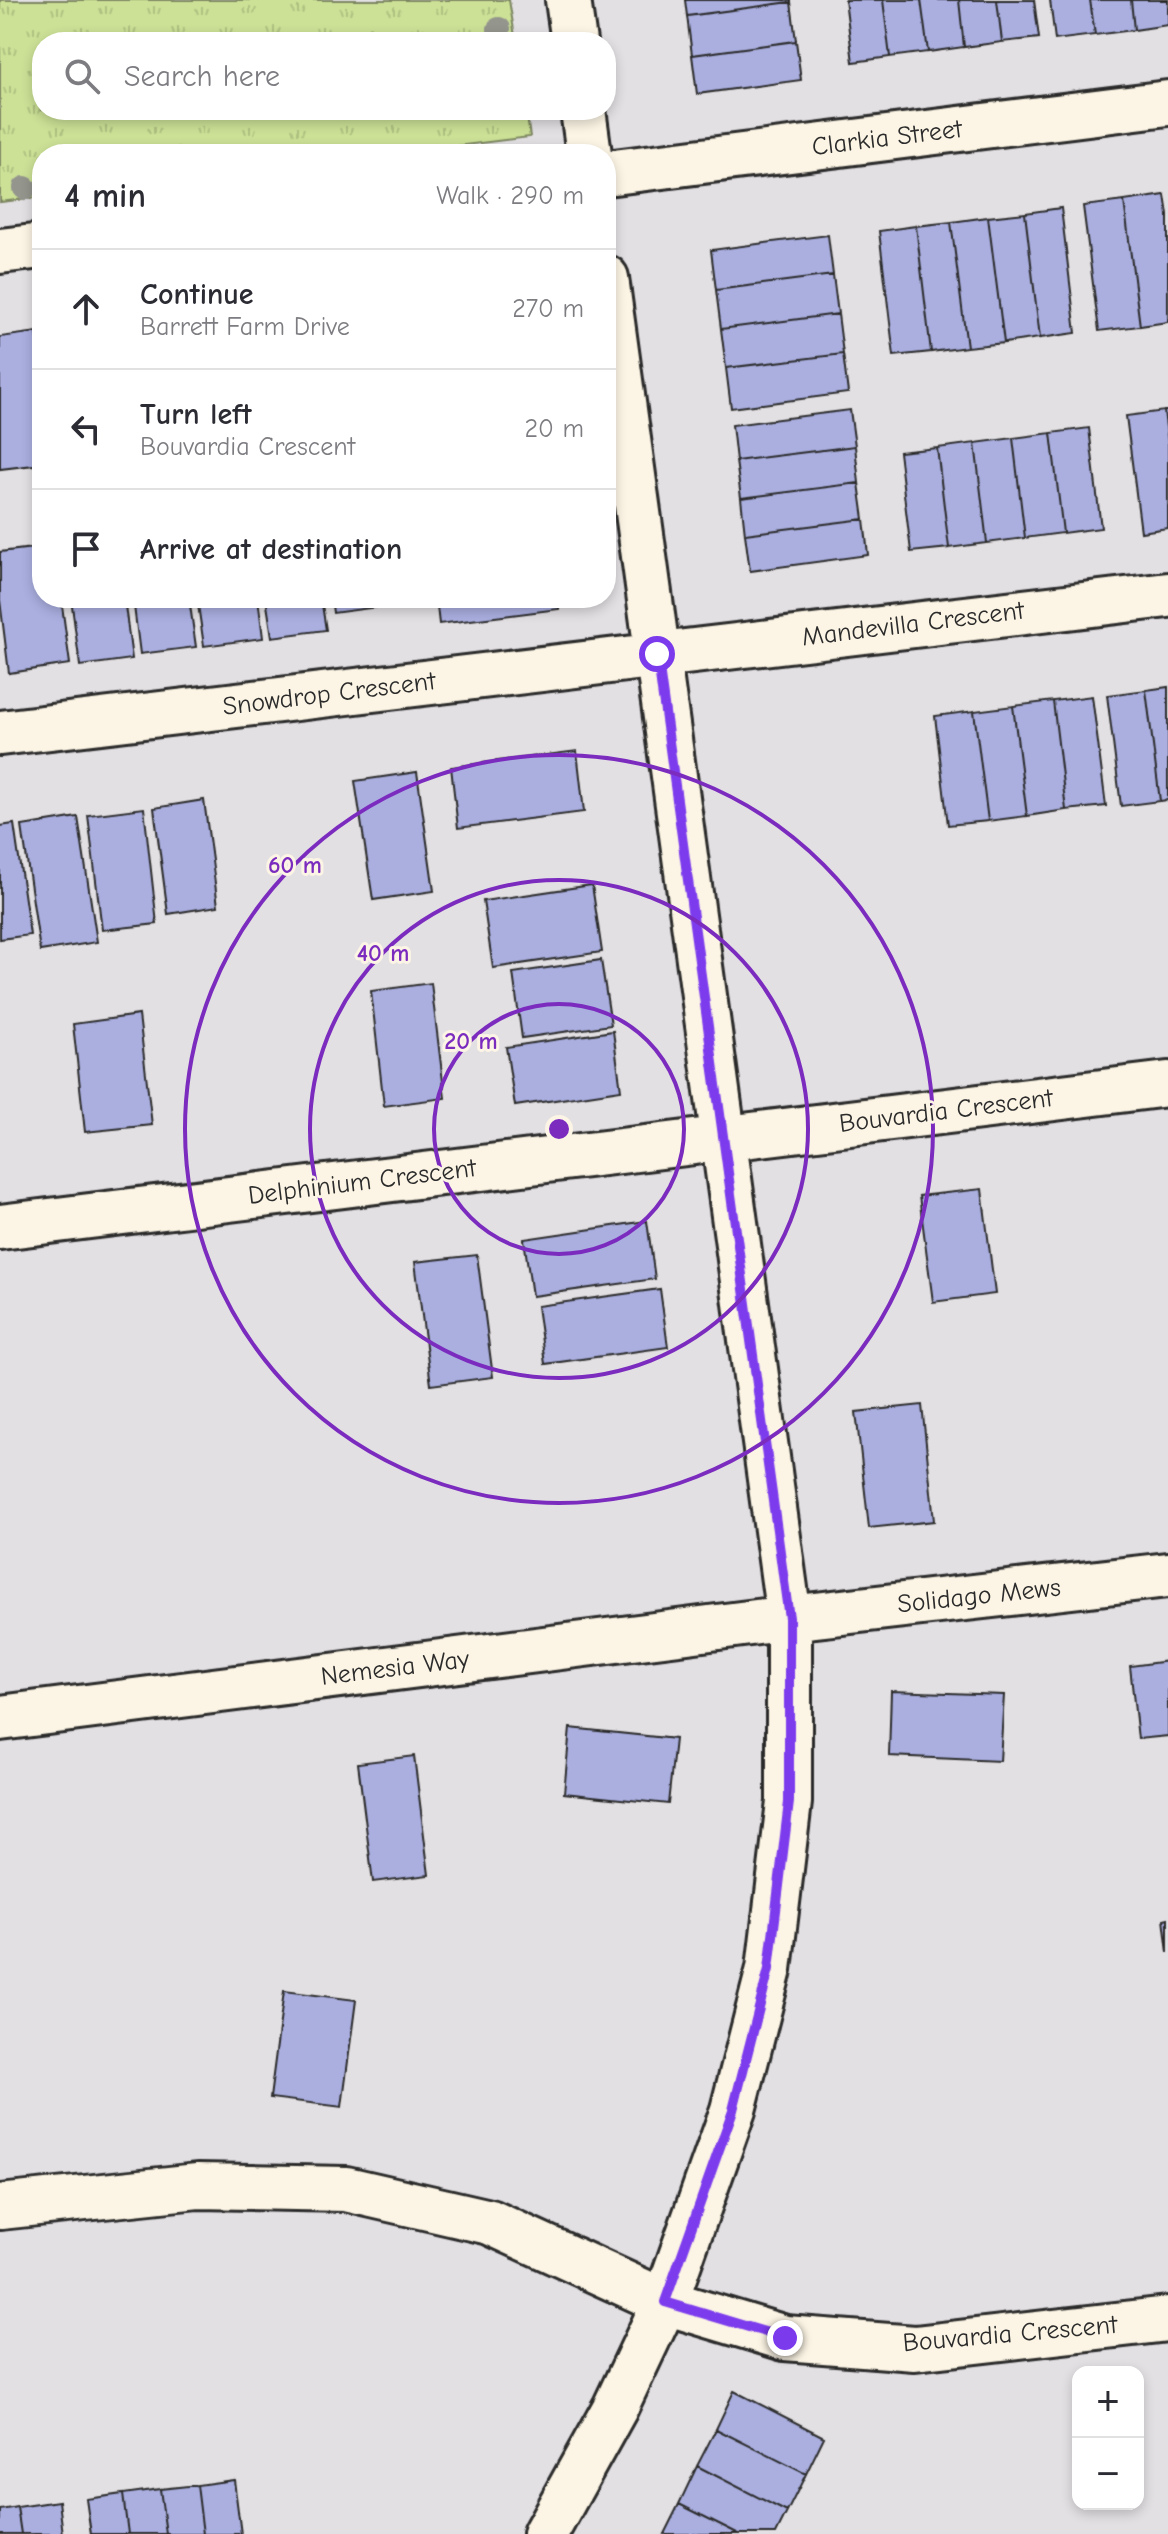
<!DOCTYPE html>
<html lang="en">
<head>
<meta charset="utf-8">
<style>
	body { margin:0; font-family:"Comic Neue",sans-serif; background:#f7f7f7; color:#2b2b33 }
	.controls { position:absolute; right:24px; bottom:24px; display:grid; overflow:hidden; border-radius:16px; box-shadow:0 4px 12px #0003 }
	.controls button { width:72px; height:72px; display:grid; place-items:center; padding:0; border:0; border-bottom:2px solid #e1e1e2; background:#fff; color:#2b2b33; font:40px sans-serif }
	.stop { position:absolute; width:24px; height:24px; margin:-18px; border:6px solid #7c3aed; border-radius:50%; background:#fff }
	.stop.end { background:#7c3aed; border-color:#fff; box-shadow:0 2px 8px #0008 }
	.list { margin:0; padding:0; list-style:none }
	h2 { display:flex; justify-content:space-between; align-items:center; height:104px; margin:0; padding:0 32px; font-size:34px }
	h2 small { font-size:26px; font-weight:400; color:#7c7c81 }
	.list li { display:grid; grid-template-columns:52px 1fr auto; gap:24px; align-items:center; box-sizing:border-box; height:120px; padding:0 32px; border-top:2px solid #e1e1e2 }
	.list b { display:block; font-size:30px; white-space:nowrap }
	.list p { margin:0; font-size:26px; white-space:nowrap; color:#7c7c81 }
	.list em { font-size:26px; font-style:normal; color:#7c7c81 }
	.icon { flex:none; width:44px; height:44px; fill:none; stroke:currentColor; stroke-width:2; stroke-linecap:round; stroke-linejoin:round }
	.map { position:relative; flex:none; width:1168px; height:2534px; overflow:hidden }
	.search { position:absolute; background:#fff; box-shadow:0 4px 12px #0003; left:32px; top:32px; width:584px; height:88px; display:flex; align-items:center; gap:20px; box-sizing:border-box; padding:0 28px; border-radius:32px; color:#7c7c81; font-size:30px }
	.panel { position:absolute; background:#fff; box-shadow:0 4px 12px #0003; left:32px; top:144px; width:584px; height:464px; border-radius:32px }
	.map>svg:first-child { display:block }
	.park { fill:url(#park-tufts); stroke:#7c8660; stroke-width:2 }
	.building { fill:#aaafe0; stroke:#2b2b2b; stroke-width:2 }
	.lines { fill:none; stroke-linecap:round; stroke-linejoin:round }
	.minor-casing { stroke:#2b2b2b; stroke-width:50 }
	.minor { stroke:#fcf5e5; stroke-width:44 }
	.tree { fill:#94958d }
	.route { stroke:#7c3aed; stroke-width:10 }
	.ring { fill:none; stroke:#7b2cbf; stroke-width:4 }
	.labels { text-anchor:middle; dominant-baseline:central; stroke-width:6; stroke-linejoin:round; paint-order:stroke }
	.street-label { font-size:26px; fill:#2b2b2b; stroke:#fcf5e5 }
	.centre { fill:#7b2cbf; stroke:#fcf5e5; stroke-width:4 }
	.ring-label { font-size:24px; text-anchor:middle; font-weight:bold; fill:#7b2cbf; stroke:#fcf5e5; stroke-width:6; stroke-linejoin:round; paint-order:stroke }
</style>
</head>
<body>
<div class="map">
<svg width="1168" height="2534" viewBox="0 0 1168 2534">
	<defs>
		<pattern id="park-tufts" width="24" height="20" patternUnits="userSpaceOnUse" patternTransform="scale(2)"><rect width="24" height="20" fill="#cce196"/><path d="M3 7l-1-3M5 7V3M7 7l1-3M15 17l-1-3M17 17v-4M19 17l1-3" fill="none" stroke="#afc181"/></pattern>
	</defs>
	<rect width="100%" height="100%" fill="#e3e0e4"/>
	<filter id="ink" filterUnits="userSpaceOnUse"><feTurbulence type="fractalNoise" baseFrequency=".0125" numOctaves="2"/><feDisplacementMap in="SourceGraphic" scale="16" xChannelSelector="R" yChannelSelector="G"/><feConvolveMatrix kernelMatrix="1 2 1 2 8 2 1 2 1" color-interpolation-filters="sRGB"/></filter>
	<g filter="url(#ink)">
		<path class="park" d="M0 0H509L516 42H42V110H526L530 137 392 154H42V197L0 202Z"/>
		<path class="building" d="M685 0H791V2L687 16Z
			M845 0H883L890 57 853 62Z
			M883 0H921L928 52 890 57Z
			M921 0H959L964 47 928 52Z
			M959 0H997L1002 42 964 47Z
			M997 0H1034L1039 38 1002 42Z
			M1050 0H1090L1095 35 1055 40Z
			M1090 0H1131L1134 30 1095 35Z
			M1131 0H1168V25L1134 30Z
			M791 2 796 41 692 55 687 16Z
			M796 41 801 80 697 94 692 55Z
			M1165 195 1168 215V322L1140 326 1124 201Z
			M1124 201 1140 326 1099 331 1083 206Z
			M1061 208 1076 333 1040 338 1025 213Z
			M1025 213 1040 338 1004 343 988 217Z
			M988 217 1004 343 967 347 951 222Z
			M951 222 967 347 931 352 916 226Z
			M916 226 931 352 894 356 879 231Z
			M828 235 833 275 716 290 711 250Z
			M833 275 838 314 721 329 716 290Z
			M838 314 843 354 726 368 721 329Z
			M37 332 42 368V464L0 469V337Z
			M843 354 848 393 731 408 726 368Z
			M850 410 855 446 736 461 732 425Z
			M1164 411 1168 444V528L1141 532 1126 416Z
			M1164 411H1168V444Z
			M1089 428 1101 528 1063 533 1051 433Z
			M1051 433 1063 533 1025 538 1013 438Z
			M1013 438 1025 538 987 543 975 443Z
			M975 443 987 543 949 548 937 448Z
			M855 446 859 483 741 498 736 461Z
			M937 448 949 548 911 552 899 452Z
			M859 483 864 519 745 534 741 498Z
			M864 519 868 555 750 571 745 534Z
			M42 547V598H61L70 664 9 673 0 600V552Z
			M71 598H124L132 659 80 666Z
			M133 598H189L196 647 140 654Z
			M197 598H258L263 638 204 646Z
			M266 598H321L326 630 272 637Z
			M331 598H385L386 606 333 613Z
			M436 598H558L559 609 439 624Z
			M1168 687V800L1160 801 1146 690Z
			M1146 690 1160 801 1121 806 1107 695Z
			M1092 696 1106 806 1066 810 1053 701Z
			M1053 701 1066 810 1027 816 1013 706Z
			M1013 706 1027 816 988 821 974 711Z
			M974 711 988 821 948 825 935 716Z
			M577 751 584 812 458 828 451 767Z
			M417 772 434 891 373 900 355 781Z
			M204 800 218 906 168 914 154 808Z
			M144 808 157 924 102 930 88 815Z
			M78 817 97 942 40 951 22 826Z
			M14 824 30 935 0 939V826Z
			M592 885 602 952 493 968 483 901Z
			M601 960 611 1025 522 1038 513 973Z
			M431 983 445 1098 384 1106 371 991Z
			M139 1015 152 1125 85 1132 73 1024Z
			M613 1031 621 1090 515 1106 506 1047Z
			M982 1189 995 1294 933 1302 919 1196Z
			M647 1221 655 1279 532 1296 524 1239Z
			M477 1255 493 1377 431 1385 415 1262Z
			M660 1289 668 1347 545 1364 537 1306Z
			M922 1405 934 1521 869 1528 856 1412Z
			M1168 1661V1736L1138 1739 1130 1666Z
			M891 1691 1004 1695 1000 1761 889 1756Z
			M570 1728 675 1739 668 1804 564 1793Z
			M414 1756 429 1875 373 1882 358 1763Z
			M1168 1918V1953L1164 1919Z
			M284 1991 356 2000 342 2107 270 2098Z
			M734 2391 824 2437 806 2474 716 2429Z
			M716 2429 806 2474 787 2512 697 2466Z
			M697 2466 787 2512 776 2534H739L679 2504Z
			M234 2480 241 2534H203L197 2485Z
			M197 2485 203 2534H166L160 2489Z
			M160 2489 166 2534H128L123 2494Z
			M123 2494 128 2534H91L86 2499Z
			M59 2501 63 2534H21L17 2507Z
			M679 2504 739 2534H664Z
			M17 2507 21 2534H0V2510Z"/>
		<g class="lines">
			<defs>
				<path id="minor" d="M568 0 574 42
					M583 110 589 154
					M606 173 1168 103
					M0 251 42 246
					M0 733 1168 595
					M0 1227 1168 1084
					M0 1718 789 1618 1168 1575
					M0 2207 198 2186 346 2189 490 2222 665 2302 785 2338 915 2348 1168 2319
					M545 2534 615 2408 665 2302 733 2110 769 1969 789 1802V1618L606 278"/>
			</defs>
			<use href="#minor" class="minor-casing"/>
			<use href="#minor" class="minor"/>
		</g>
		<g class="tree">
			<circle cx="499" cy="29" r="12"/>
			<circle cx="25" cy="188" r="12"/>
		</g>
	</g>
	<g class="lines" filter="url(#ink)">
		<path class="route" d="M657 654 789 1618V1802L769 1969 733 2110 665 2302 785 2338"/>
	</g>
	<g class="ring">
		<circle cx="559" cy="1129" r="125"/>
		<circle cx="559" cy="1129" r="249"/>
		<circle cx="559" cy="1129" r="374"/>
	</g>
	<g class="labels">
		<g class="street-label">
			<text transform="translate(887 138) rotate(-7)">Clarkia Street</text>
			<text transform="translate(913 624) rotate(-7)">Mandevilla Crescent</text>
			<text transform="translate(329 694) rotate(-7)">Snowdrop Crescent</text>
			<text transform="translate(946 1111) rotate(-7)">Bouvardia Crescent</text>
			<text transform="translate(362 1182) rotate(-7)">Delphinium Crescent</text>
			<text transform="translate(979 1596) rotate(-6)">Solidago Mews</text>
			<text transform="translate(395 1668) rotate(-7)">Nemesia Way</text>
			<text transform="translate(1010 2334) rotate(-5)">Bouvardia Crescent</text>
		</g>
	</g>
	<circle cx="559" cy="1129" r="12" class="centre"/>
	<g class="ring-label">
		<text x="295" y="873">60 m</text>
		<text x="383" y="961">40 m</text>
		<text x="471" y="1049">20 m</text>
	</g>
</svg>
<div class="controls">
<button>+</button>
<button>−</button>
</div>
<div class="stop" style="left:657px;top:654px"></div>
<div class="stop end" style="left:785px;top:2338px"></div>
<div class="search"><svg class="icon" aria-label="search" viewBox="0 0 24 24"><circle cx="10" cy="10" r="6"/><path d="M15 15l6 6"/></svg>Search here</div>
<section class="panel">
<h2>4 min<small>Walk · 290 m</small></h2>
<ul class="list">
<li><svg class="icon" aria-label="ahead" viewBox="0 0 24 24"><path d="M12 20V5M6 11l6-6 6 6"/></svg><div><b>Continue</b><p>Barrett Farm Drive</p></div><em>270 m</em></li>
<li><svg class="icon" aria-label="left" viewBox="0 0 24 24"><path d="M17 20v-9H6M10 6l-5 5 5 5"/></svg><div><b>Turn left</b><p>Bouvardia Crescent</p></div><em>20 m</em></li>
<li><svg class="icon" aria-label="arrive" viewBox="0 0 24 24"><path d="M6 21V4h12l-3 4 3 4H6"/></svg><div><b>Arrive at destination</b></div></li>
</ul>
</section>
</div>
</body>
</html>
